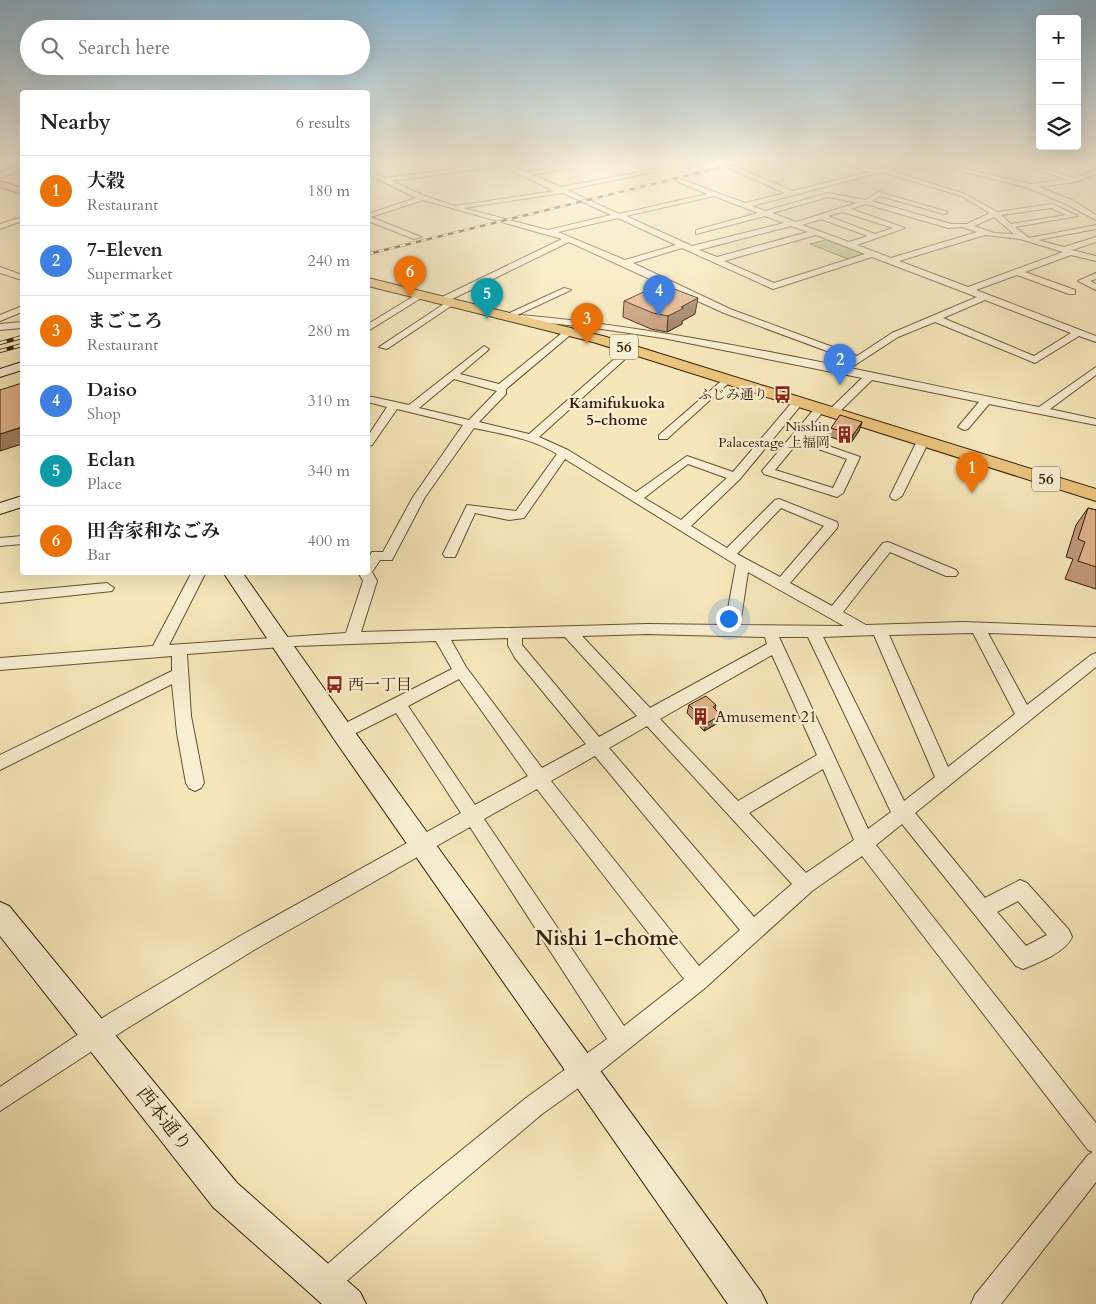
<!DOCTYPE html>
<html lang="en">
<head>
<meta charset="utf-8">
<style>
	body { margin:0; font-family:Cardo,"Noto Serif JP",serif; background:#f6f6f6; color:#222 }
	.controls { position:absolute; right:15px; top:15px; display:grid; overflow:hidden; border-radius:5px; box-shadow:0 5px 20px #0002 }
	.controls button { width:45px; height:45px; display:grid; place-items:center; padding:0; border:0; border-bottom:1px solid #e0e0e0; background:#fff; color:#222; font:25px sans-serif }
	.you { position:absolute; left:728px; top:618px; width:18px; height:18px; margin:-12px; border:4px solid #fff; border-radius:50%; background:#1a73e8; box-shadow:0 0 0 8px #1a73e833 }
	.badge { display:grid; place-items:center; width:32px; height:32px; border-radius:50%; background:#8f2418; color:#fff; font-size:16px; font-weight:700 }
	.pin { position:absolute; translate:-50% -41px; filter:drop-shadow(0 1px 2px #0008) }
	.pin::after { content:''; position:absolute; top:26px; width:18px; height:15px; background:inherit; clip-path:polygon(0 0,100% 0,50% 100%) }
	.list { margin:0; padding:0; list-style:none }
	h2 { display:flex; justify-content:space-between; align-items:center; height:65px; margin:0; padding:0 20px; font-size:21px }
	h2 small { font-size:16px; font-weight:400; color:#767676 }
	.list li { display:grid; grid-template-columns:32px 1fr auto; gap:15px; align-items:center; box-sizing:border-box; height:70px; padding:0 20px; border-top:1px solid #e0e0e0 }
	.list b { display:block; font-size:19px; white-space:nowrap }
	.list p { margin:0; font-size:16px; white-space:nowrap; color:#767676 }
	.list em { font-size:16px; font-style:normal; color:#767676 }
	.icon { flex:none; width:28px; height:28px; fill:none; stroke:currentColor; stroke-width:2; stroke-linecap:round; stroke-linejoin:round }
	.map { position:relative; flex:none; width:1096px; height:1304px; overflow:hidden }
	.search { position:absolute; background:#fff; box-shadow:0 5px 20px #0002; left:20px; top:20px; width:350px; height:55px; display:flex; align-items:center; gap:12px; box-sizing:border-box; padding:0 18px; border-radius:28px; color:#767676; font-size:19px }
	.panel { position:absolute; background:#fff; box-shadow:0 5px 20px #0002; left:20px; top:90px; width:350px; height:485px; border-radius:5px }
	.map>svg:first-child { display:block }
	.green { fill:#bac691; stroke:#76724c }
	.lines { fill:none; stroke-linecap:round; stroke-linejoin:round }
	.street-casing { stroke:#635034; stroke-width:2 }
	.secondary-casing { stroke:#321e07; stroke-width:2 }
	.primary-casing { stroke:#321e07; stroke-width:2 }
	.street { fill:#f9efd2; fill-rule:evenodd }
	.secondary { fill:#f9efd2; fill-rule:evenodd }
	.primary { fill:#ebc47d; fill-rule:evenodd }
	.rail-far1-casing { stroke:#321e07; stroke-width:2.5 }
	.rail-casing { stroke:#321e07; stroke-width:4 }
	.rail-far1 { stroke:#f9efd2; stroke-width:2; stroke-dasharray:5.5; stroke-linecap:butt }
	.rail { stroke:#f9efd2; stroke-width:2.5; stroke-dasharray:7; stroke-linecap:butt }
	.wall { fill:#c29978; stroke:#321e07 }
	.shaded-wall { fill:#9e7d61; stroke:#321e07 }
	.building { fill:#e2b28b; stroke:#321e07 }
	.labels { text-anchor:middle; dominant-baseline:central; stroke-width:4.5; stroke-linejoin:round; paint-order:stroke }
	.far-poi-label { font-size:14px; fill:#321e07; stroke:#f9efd2; text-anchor:end }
	.shield { fill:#f9efd2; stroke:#6e5d44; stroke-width:1 }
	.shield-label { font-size:15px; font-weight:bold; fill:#321e07 }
	.far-neighbourhood-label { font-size:15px; font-weight:bold; fill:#321e07; stroke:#f9efd2 }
	.poi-label { font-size:16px; fill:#321e07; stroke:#f9efd2; text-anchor:start }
	.near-street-label { font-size:19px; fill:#321e07; stroke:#f9efd2 }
	.near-neighbourhood-label { font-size:21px; font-weight:bold; fill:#321e07; stroke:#f9efd2 }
</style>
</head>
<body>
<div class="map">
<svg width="1096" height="1304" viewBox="0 0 1096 1304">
	<rect width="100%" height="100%" fill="#f6e7ba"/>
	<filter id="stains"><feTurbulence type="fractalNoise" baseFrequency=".004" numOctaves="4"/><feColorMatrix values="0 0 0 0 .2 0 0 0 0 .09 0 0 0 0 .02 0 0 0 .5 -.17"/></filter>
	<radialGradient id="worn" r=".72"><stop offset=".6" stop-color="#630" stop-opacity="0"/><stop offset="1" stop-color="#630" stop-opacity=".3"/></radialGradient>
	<path class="green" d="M829 239 865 253 848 259 810 244Z"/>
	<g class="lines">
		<defs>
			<path id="street" d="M497 163H515L512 165 526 172 578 163H593L533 175 561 187 655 169 653 172 567 190 619 214 707 194 676 181 678 178 745 203 785 193 717 163H726L793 191 867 172 846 163C856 163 864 169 874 169 886 170 899 163 911 163L889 170 965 194 997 212 1052 204 1078 216 1015 227 1029 238 1096 225V229L1038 240 1064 247 1096 237V242L1072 250 1096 256V261L1071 255 1025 272 1075 290V294H1069L1017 275 976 290 1096 336V342L1079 336 1035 363 935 322 898 337 849 369 844 366 851 360 724 313 569 242 446 302H440V298L562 239 423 200 371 217 421 237 414 239 368 221V214L416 198 368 174V170L385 178ZM503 166 554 191 455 206 422 195 392 181ZM882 172 961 196 990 213 967 224H951L872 201 880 196 944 214 948 212 879 192 865 200 828 193 765 211 752 206ZM563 193 611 215 548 230 463 208ZM714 196 758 213 696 230V234L765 216 784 223 692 246 626 216ZM828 197 857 203 796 222 772 213ZM866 204 948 228 962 227 977 232 891 258 857 245 905 228 851 209ZM1051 208 1066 215 1011 224 1001 215ZM843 212 893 228 875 234 828 216ZM994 217 1014 234 994 233 974 226ZM618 218 676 245 625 260 558 232ZM821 219 868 236 849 242 802 225ZM791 226 808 232 717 257 699 250ZM816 235 865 254 774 283 724 261ZM985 235 1020 239 1063 252 968 287 899 261ZM682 248 773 289 872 257 977 297 892 333 857 356 730 309 633 263ZM985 300 1071 333 1034 356 943 318Z
				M929 163H940L1031 184 1066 179 1016 163H1026L1075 178 1096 170V174L1076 182 1039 187 1072 200 1096 215V220L1066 204 1028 188Z
				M22 217V221L0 229V224Z
				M0 267 22 275V280L0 273Z
				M1096 273V279L1090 281 1096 284V290L1078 281Z
				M564 288 571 290 513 317 505 315Z
				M419 293 426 295 368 331V324Z
				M450 300 457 302 387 349 379 347Z
				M22 306V312L0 321V315Z
				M521 315C696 331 867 373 1039 407L1096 367V375L1050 409 1096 419V425L989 404 968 429 964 430 958 427 979 402 872 380 836 415 832 416 827 413 828 411 862 378 663 338 588 327 518 320 516 318Z
				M22 322V328L0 330V324Z
				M567 329 575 331 506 389V394L479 422 529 434 628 347H634V351L539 437 568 450 636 492 687 456 733 472 794 400H802V404L739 480 691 526 727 548 775 500 779 499 837 522 838 525 837 528 790 583 832 606 883 543 888 542 956 570 958 573 956 576H946L890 552 843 612 866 625 963 622 1096 627V637L988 633 1027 705 1091 655 1096 653V667L915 813 985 898 1020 880 1027 883 1069 930 1072 937C1066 952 1038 963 1023 969L1016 966 902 824 876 845 1096 1123V1182L1001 1304H971L975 1295 1088 1155 1093 1152 1088 1150 862 856 812 891 705 988 591 1079 542 1114 434 1205 333 1293 324 1297 315 1293 311 1284 315 1275 416 1187 526 1098 607 1039 470 827 254 950 126 1029 0 1111V1087L110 1013 240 936 461 813 396 713 342 740 336 738 334 733 336 728 452 669 436 641 296 646 187 654 191 716 204 783 201 788 195 791 189 788 186 783 177 733 172 684 0 770V755L172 671V656L0 670V658L153 646 192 572H206L169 645 346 633 363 581 358 572H368V559L372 552H383L413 497 463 425 397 409 372 445 368 446V436L387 407 368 402V396L409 405 484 346 489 349 487 351 460 374 499 384ZM454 379 497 391 469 420 419 408ZM474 428C501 434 532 438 557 454L516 511 467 505 443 554 445 557H455L475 513 509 520 524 518 565 459 736 565 725 625 647 624 361 632 377 581 372 572 380 560H392L425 497ZM688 464 727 478 681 520 644 498ZM781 508 824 526 780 577 737 554ZM748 572 844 626 740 625ZM973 633 1015 714 948 767 889 635ZM647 634 765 637 767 644 650 708 582 636ZM874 635 935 777 904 801 823 637ZM565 637 637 716 599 737 522 645V638ZM779 637H808L891 812 868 829ZM508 638V645L515 658 586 744 542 768 466 667 451 640ZM772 655 817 755 738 801 660 719ZM459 679 528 776 475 805 408 706ZM647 726 792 884 754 917 609 748ZM595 756 740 930 699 966 551 781ZM823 769 854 840 806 873 749 813ZM537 789 684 979 624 1026 484 819ZM1018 901 1047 935 1026 946 997 912Z
				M726 377 731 380 730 382 667 439H659V435Z
				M820 406 825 409 803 437 860 457 843 493 837 497 764 474 762 471 816 407ZM798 442 847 459 833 488 775 470Z
				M923 438 929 441 902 496 896 500 892 499 890 496 917 441Z
				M22 536V544L0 546V538Z
				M107 583 114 588 112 591 0 603V593Z"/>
			<path id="secondary" d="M22 165V171L0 178V172Z
				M22 362V370L0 377V369Z
				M22 496V507L0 514V503Z
				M223 572H242C411 815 588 1052 761 1292L767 1304H728L334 739Z
				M0 902 9 906 237 1183 360 1292 366 1304H322L213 1207 0 936Z"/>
			<path id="primary" d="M0 181 22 188V194L0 187Z
				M368 278 603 336 1096 489V501L593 342 368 286Z"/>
		</defs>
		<use href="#street" class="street-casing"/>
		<use href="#secondary" class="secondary-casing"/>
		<use href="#primary" class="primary-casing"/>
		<use href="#street" class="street"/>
		<use href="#secondary" class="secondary"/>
		<use href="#primary" class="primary"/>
		<defs>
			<path id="rail-far1" d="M368 254 738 163"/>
			<path id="rail" d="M0 343 22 337
				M0 351 22 345"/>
		</defs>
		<use href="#rail-far1" class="rail-far1-casing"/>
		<use href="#rail" class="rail-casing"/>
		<use href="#rail-far1" class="rail-far1"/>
		<use href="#rail" class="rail"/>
	</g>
	<path class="wall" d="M624 301 695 314 682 321V324L667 332 651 329 623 317Z
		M862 422 859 431 850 444 828 436 831 428Z
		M1088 508 1096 510V589L1065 579 1073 559 1066 557 1076 525Z
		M689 705H716L715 709 721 715 718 723 704 731 687 713Z"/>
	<path class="shaded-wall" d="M698 298 695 314 682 321V324L667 332 668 316 681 307Z
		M862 422 859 431 850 444 853 435Z
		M22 427V444L0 451V434Z
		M721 715 718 723 704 731 707 723Z"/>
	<path class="building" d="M661 284 698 298 681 307 684 308 668 316 653 313 624 301Z
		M22 383V427L0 434V390Z
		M840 415 862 422 853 435 831 428Z
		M1088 508 1096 510V567L1078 561 1085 542 1078 539Z
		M706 696 716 705 713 707 721 715 707 723 689 705Z"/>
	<linearGradient id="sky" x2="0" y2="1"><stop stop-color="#8ab8d5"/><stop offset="0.47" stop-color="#fbf4e0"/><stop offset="1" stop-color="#fbf4e0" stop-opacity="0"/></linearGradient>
	<rect width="1096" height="346" fill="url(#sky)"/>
	<defs>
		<symbol id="bus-bare" viewBox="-9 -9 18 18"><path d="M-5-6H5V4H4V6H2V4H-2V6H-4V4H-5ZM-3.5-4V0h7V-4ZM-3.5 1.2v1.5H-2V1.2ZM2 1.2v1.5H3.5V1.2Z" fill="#8f2418" stroke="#f9efd2" stroke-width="2.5" paint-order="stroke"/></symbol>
		<symbol id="building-bare" viewBox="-9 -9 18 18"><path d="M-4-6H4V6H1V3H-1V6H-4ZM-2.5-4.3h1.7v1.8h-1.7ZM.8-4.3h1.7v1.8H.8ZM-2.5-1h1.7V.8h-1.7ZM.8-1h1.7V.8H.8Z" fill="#8f2418" stroke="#f9efd2" stroke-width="2.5" paint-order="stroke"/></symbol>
	</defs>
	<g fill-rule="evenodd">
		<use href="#bus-bare" x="770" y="382" width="25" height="25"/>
		<use href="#building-bare" x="832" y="422" width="25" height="25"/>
		<use href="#bus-bare" x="322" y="672" width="25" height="25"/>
		<use href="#building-bare" x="688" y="704" width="25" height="25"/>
	</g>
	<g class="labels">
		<g class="far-poi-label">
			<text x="768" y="394">ふじみ通り</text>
			<text x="830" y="426">Nisshin<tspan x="830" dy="16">Palacestage 上福岡</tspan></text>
		</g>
		<g class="shield">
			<rect x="610" y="334.5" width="28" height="25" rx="4"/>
			<rect x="1032" y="466.5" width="28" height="25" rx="4"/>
		</g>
		<g class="shield-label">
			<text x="624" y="347">56</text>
			<text x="1046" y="479">56</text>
		</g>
		<g class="far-neighbourhood-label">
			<text x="617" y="403">Kamifukuoka<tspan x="617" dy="17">5-chome</tspan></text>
		</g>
		<g class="poi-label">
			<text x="348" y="685">西一丁目</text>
			<text x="715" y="717">Amusement 21</text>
		</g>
		<g class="near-street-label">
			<text transform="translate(164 1119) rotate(52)">西本通り</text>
		</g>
		<g class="near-neighbourhood-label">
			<text x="607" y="938">Nishi 1-chome</text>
		</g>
	</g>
	<rect width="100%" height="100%" filter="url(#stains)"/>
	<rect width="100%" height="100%" fill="url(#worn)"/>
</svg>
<div class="controls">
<button>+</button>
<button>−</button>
<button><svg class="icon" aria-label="layers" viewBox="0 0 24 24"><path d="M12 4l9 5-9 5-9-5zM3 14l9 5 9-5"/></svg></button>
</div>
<div class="you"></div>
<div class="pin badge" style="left:972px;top:493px;background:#e8710a">1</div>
<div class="pin badge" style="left:840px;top:385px;background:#3f7fe0">2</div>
<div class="pin badge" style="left:587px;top:344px;background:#e8710a">3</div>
<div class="pin badge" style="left:659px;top:316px;background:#3f7fe0">4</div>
<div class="pin badge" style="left:487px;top:319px;background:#0f9aa8">5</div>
<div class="pin badge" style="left:410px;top:297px;background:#e8710a">6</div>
<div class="search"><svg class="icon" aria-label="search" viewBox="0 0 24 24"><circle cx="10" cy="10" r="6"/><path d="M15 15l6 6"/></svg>Search here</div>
<section class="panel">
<h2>Nearby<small>6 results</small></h2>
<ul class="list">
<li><span class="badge" style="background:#e8710a">1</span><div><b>大穀</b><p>Restaurant</p></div><em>180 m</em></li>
<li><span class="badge" style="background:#3f7fe0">2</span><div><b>7-Eleven</b><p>Supermarket</p></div><em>240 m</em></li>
<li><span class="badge" style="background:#e8710a">3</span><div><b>まごころ</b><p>Restaurant</p></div><em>280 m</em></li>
<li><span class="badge" style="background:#3f7fe0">4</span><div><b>Daiso</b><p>Shop</p></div><em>310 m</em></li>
<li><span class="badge" style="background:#0f9aa8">5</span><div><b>Eclan</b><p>Place</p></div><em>340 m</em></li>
<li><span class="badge" style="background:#e8710a">6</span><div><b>田舎家和なごみ</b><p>Bar</p></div><em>400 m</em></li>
</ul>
</section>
</div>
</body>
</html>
